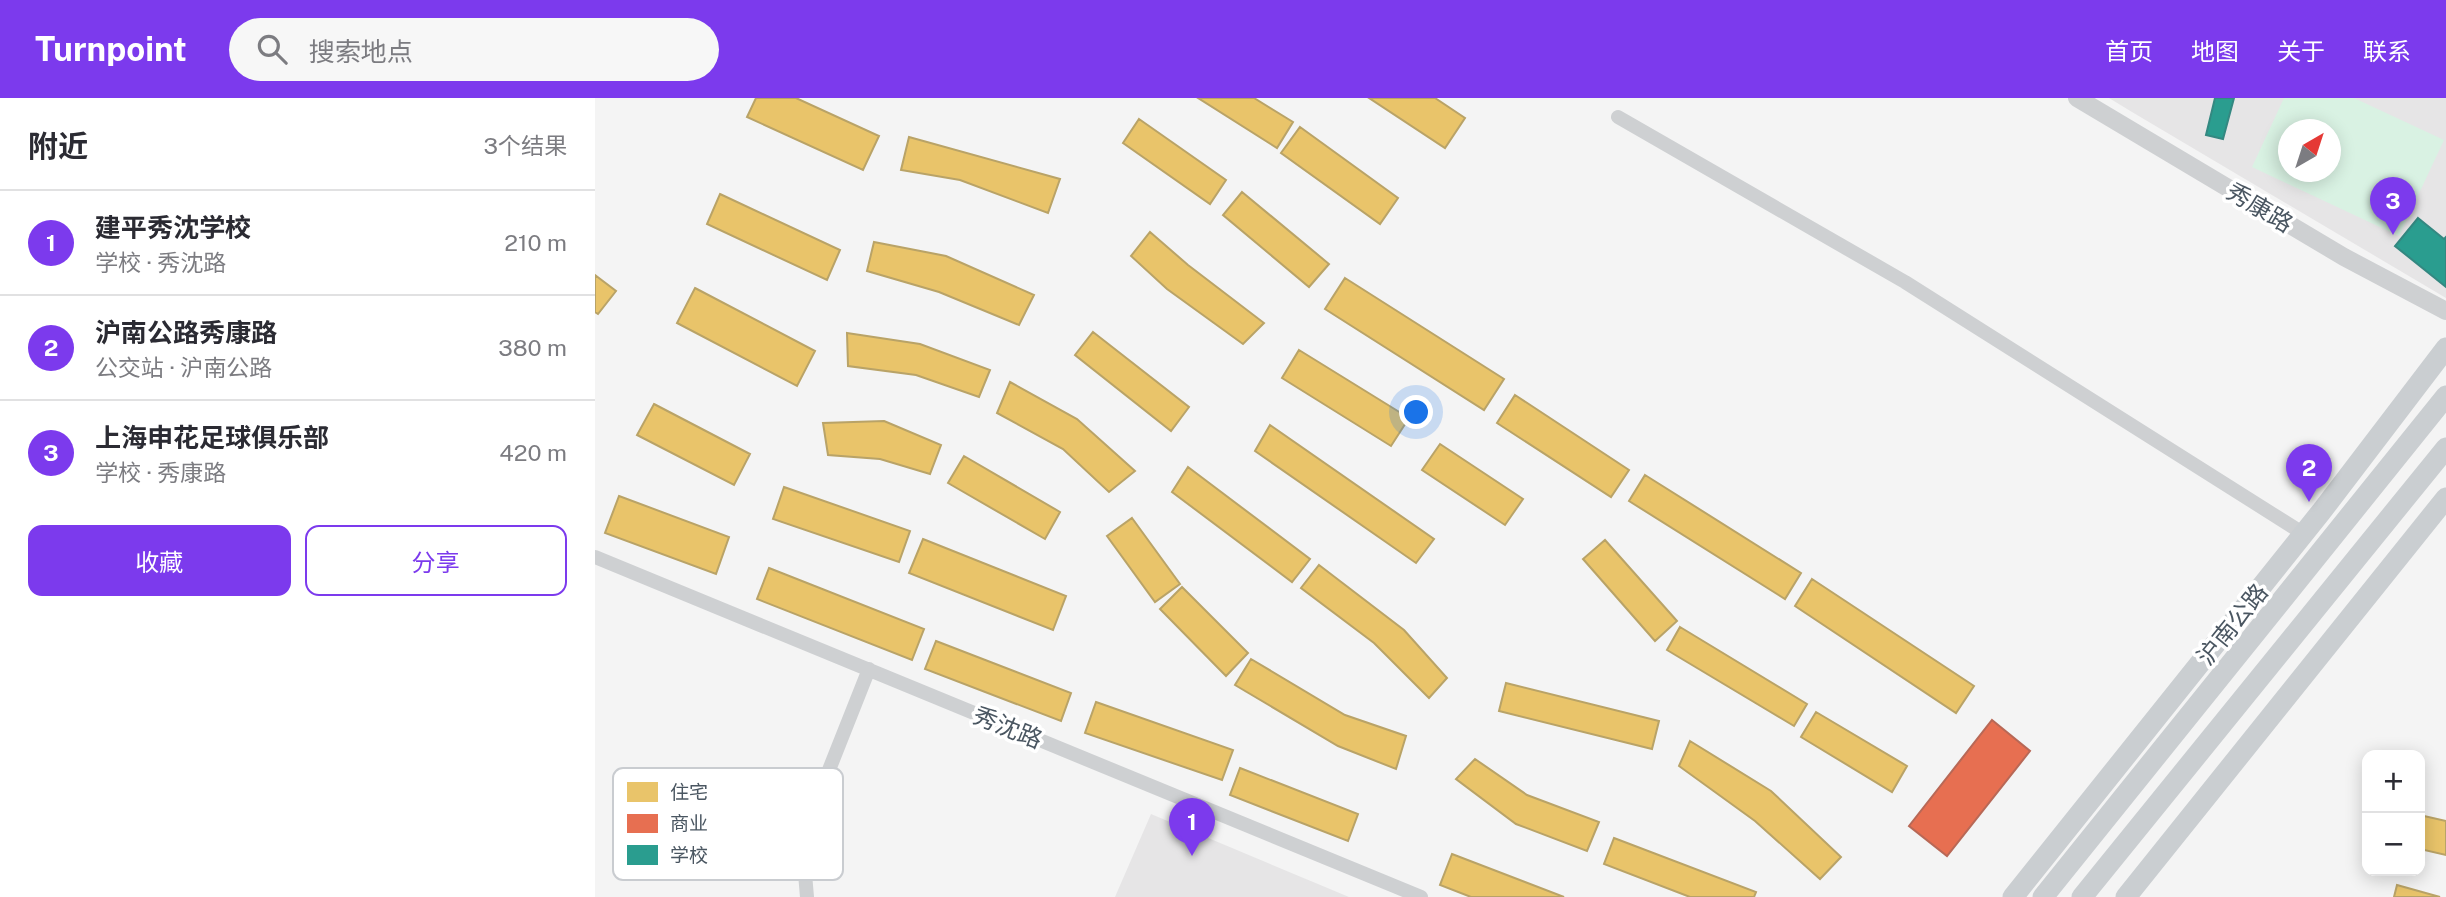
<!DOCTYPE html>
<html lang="zh">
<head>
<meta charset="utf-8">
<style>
	body { margin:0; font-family:"Public Sans","Noto Sans SC",sans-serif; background:#f7f7f7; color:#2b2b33 }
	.controls { position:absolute; right:21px; bottom:21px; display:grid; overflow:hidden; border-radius:14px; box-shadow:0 4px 18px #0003 }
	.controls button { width:63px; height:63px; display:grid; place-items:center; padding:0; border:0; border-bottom:2px solid #e1e1e2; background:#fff; color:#2b2b33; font:35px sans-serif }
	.compass { position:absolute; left:1683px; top:21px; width:63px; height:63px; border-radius:50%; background:#fff; box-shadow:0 4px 18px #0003; rotate:39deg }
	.you { position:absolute; left:822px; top:315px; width:24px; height:24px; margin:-18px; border:5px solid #fff; border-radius:50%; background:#1a73e8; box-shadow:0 0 0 10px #1a73e833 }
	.badge { display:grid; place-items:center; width:46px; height:46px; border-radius:50%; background:#7c3aed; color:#fff; font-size:23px; font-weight:700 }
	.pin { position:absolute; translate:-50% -58px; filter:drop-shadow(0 2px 4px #0008) }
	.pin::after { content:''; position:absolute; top:37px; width:24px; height:21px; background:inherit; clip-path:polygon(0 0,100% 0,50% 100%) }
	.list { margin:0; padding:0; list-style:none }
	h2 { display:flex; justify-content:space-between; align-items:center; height:91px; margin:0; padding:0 28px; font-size:30px }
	h2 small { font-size:23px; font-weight:400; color:#7c7c81 }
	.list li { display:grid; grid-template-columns:46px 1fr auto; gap:21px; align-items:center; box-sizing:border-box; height:105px; padding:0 28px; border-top:2px solid #e1e1e2 }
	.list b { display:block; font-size:26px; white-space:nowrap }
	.list p { margin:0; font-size:23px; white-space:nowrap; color:#7c7c81 }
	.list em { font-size:23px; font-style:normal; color:#7c7c81 }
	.actions { display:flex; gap:14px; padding:21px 28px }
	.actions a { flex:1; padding:16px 0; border:2px solid #7c3aed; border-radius:14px; text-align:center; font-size:24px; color:#7c3aed }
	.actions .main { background:#7c3aed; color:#fff }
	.icon { flex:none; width:38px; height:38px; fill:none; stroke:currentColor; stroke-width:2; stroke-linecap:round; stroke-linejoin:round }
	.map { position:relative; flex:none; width:1851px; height:799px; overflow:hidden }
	header { display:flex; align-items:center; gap:42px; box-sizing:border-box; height:98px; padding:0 35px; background:#7c3aed; color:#fff }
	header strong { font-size:33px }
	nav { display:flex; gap:38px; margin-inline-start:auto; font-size:24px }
	.search { width:490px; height:63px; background:#f7f7f7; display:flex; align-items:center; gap:18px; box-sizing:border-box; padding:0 24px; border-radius:38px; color:#7c7c81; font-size:26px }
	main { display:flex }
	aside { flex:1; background:#fff }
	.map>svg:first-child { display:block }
	.education { fill:#e6e5e6; fill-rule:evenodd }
	.green { fill:#d9f2e3; fill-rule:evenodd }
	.homes { fill:#e9c46a; stroke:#b9a367; stroke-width:2 }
	.shops { fill:#e76f51; stroke:#b86856; stroke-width:2 }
	.schools { fill:#2a9d8f; stroke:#348881; stroke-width:2 }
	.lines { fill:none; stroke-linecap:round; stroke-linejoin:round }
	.minor { stroke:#ced0d2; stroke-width:14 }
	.tertiary { stroke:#ced0d2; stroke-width:18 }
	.primary { stroke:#caced1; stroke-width:21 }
	.primary-bridge { stroke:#caced1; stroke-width:21 }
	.labels { text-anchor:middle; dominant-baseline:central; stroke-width:7; stroke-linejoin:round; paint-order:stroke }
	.street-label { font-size:24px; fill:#4a5661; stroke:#fff }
	.key { fill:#fff; stroke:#c9ccd0; stroke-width:2 }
	.key-label { font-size:19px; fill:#4a5661 }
</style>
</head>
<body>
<header>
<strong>Turnpoint</strong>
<div class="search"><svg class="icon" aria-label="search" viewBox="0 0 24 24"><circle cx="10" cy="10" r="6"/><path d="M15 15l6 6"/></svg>搜索地点</div>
<nav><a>首页</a><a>地图</a><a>关于</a><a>联系</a></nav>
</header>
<main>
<aside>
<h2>附近<small>3个结果</small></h2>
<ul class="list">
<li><span class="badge">1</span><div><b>建平秀沈学校</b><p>学校 · 秀沈路</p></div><em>210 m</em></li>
<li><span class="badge">2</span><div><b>沪南公路秀康路</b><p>公交站 · 沪南公路</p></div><em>380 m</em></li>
<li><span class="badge">3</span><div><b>上海申花足球俱乐部</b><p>学校 · 秀康路</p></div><em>420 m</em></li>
</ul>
<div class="actions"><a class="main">收藏</a><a>分享</a></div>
</aside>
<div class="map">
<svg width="1851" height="799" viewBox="0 0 1851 799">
	<rect width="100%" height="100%" fill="#f4f4f4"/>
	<path class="education" d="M1514 0H1851V200L1537 14ZM1694 32H1736V74H1694Z
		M556 716 754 799H520Z"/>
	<path class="green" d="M1689 0H1759L1849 42 1804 138 1657 69ZM1694 32H1736V74H1694Z"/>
	<path class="homes" d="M161 0H201L284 38 268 72 152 19Z
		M603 0H659L698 24 682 50Z
		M774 0H840L870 20 850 50Z
		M544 21 631 82 615 106 528 45Z
		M705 29 803 100 785 126 686 55Z
		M314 39 465 81 453 115 365 82 306 72Z
		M647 94 734 166 714 189 628 117Z
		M125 96 245 152 232 182 112 126Z
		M555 134 593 167 669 225 648 246 572 191 536 158Z
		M279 144 351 158 439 197 424 227 344 194 272 173Z
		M0 177 21 193 3 216 0 214Z
		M750 180 909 281 889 312 730 211Z
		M100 190 220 253 202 288 82 225Z
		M498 234 594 309 576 333 480 257Z
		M252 235 325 246 395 272 384 299 321 277 253 268Z
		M704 252 814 320 796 348 687 280Z
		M415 284 482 321 540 373 514 394 468 351 402 315Z
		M920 297 1034 372 1016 399 902 325Z
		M59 306 155 356 139 387 42 337Z
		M289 323 346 347 335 376 285 361 233 357 228 325Z
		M675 327 839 441 821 465 660 353Z
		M845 346 928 401 910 427 827 372Z
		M369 358 465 414 450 441 353 385Z
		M593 369 715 461 697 484 577 394Z
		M1050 377 1206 475 1190 501 1034 403Z
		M189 389 315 433 304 464 178 421Z
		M24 398 134 439 121 476 10 435Z
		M537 420 585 486 560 504 512 438Z
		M328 441 471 498 458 532 314 475Z
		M1010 442 1082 523 1060 543 988 461Z
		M724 467 809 532 852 580 834 600 779 545 706 490Z
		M174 470 329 531 317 562 162 501Z
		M1217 481 1379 588 1361 615 1200 508Z
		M587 489 653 555 631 578 565 511Z
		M1085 529 1212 606 1199 628 1072 552Z
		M341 543 476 595 466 623 330 571Z
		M656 561 750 617 811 638 801 671 743 648 640 587Z
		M911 585 1064 623 1057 651 904 613Z
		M501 604 638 652 627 682 490 635Z
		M1221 614 1312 668 1297 694 1206 639Z
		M1095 643 1176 693 1246 759 1225 781 1160 723 1084 668Z
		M880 661 932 697 1004 724 992 753 921 726 861 681Z
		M645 670 763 716 753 743 635 697Z
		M1829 718 1851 723V757L1825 751V736Z
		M1019 740 1161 794 1159 799H1095L1009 766Z
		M857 756 969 799H876L845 787Z
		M1802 787 1845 799H1799Z"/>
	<path class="shops" d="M1397 622 1435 653 1352 758 1314 728Z"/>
	<path class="schools" d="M1620 0H1639L1628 41 1611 37Z
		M1823 120 1849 141 1851 139V189L1800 148Z"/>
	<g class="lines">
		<path class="minor" d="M1023 19 1310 184 1709 436
			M0 459 826 799
			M212 799 207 740 274 571"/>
		<path class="tertiary" d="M1482 0 1749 159 1851 213"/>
		<path class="primary" d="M1418 799 1726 414 1851 250
			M1487 799 1851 350
			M1531 799 1851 400"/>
		<path class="primary-bridge" d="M1448 799 1851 298"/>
	</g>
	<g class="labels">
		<g class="street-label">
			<text transform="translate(1665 109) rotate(31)">秀康路</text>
			<text transform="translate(1637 526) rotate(-51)">沪南公路</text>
			<text transform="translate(413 629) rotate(22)">秀沈路</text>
		</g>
	</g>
	<rect x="18" y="670" width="230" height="112" rx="10" class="key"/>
	<rect x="32" y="684" width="31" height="20" fill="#e9c46a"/>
	<rect x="32" y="716" width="31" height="19" fill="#e76f51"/>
	<rect x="32" y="747" width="31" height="20" fill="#2a9d8f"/>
	<g class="key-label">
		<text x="75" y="701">住宅</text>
		<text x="75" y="732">商业</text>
		<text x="75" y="764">学校</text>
	</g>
</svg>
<div class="controls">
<button>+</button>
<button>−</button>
</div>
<svg class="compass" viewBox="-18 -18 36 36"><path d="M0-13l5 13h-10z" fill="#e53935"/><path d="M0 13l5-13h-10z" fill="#7c7c81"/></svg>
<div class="you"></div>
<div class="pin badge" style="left:597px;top:758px">1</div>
<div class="pin badge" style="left:1714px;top:404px">2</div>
<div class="pin badge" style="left:1798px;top:137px">3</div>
</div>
</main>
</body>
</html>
